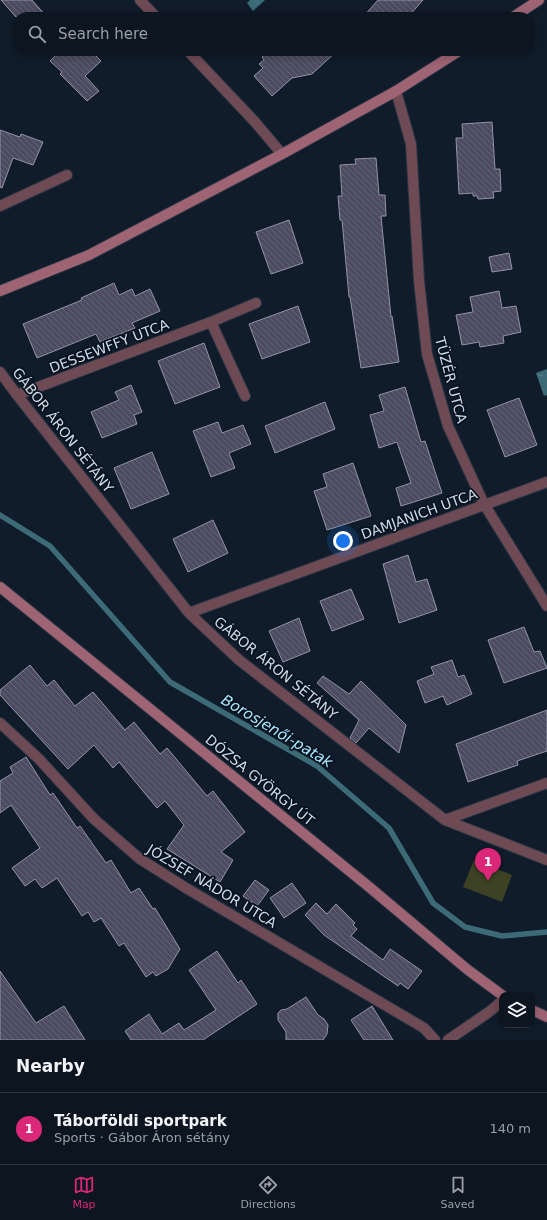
<!DOCTYPE html>
<html lang="en">
<head>
<meta charset="utf-8">
<style>
	body { margin:0; font-family:"DejaVu Sans",sans-serif; background:#1a222d; color:#f1f3f6 }
	.controls { position:absolute; right:12px; bottom:12px; display:grid; overflow:hidden; border-radius:8px; box-shadow:0 2px 10px #0003 }
	.controls button { width:36px; height:36px; display:grid; place-items:center; padding:0; border:0; border-bottom:1px solid #2c343e; background:#0c1520; color:#f1f3f6; font:20px sans-serif }
	.you { position:absolute; left:343px; top:541px; width:14px; height:14px; margin:-10px; border:3px solid #fff; border-radius:50%; background:#1a73e8; box-shadow:0 0 0 6px #1a73e833 }
	.badge { display:grid; place-items:center; width:26px; height:26px; border-radius:50%; background:#db2777; color:#fff; font-size:13px; font-weight:700 }
	.pin { position:absolute; translate:-50% -33px; filter:drop-shadow(0 1px 2px #0008) }
	.pin::after { content:''; position:absolute; top:21px; width:14px; height:12px; background:inherit; clip-path:polygon(0 0,100% 0,50% 100%) }
	.list { margin:0; padding:0; list-style:none }
	h2 { display:flex; justify-content:space-between; align-items:center; height:52px; margin:0; padding:0 16px; font-size:17px }
	h2 small { font-size:13px; font-weight:400; color:#9a9fa5 }
	.list li { display:grid; grid-template-columns:26px 1fr auto; gap:12px; align-items:center; box-sizing:border-box; height:72px; padding:0 16px; border-top:1px solid #2c343e }
	.list b { display:block; font-size:15px; white-space:nowrap }
	.list p { margin:0; font-size:13px; white-space:nowrap; color:#9a9fa5 }
	.list em { font-size:13px; font-style:normal; color:#9a9fa5 }
	.icon { flex:none; width:22px; height:22px; fill:none; stroke:currentColor; stroke-width:2; stroke-linecap:round; stroke-linejoin:round }
	.map { position:relative; flex:none; width:547px; height:1040px; overflow:hidden }
	.search { position:absolute; background:#0c1520; box-shadow:0 2px 10px #0003; left:12px; right:12px; top:12px; height:44px; display:flex; align-items:center; gap:10px; box-sizing:border-box; padding:0 14px; border-radius:16px; color:#9a9fa5; font-size:15px }
	.sheet { height:124px; background:#0c1520 }
	nav { display:flex; justify-content:space-around; align-items:center; box-sizing:border-box; height:56px; border-top:1px solid #2c343e; background:#0c1520; font-size:11px; color:#9a9fa5 }
	nav a { display:grid; justify-items:center; gap:2px }
	nav .on { color:#db2777 }
	.map>svg:first-child { display:block }
	.garden { fill:#3d4225 }
	.water { fill:url(#water-ripples) }
	.lines { fill:none; stroke-linecap:round; stroke-linejoin:round }
	.stream { stroke:#3d6a77; stroke-width:5.5 }
	.building { fill:url(#building-back-hatch); stroke:#9393a9 }
	.street-casing { stroke:#2b3644; stroke-width:12 }
	.secondary-casing { stroke:#2b3644; stroke-width:12 }
	.street { stroke:#6e4a54; stroke-width:10 }
	.secondary { stroke:#9e6474; stroke-width:10 }
	.labels { text-anchor:middle; dominant-baseline:central; stroke-width:3.5; stroke-linejoin:round; paint-order:stroke }
	.street-label { font-size:14px; fill:#d1d9e3; stroke:#071320 }
	.water-label { font-size:15px; font-style:italic; fill:#abe8fc; stroke:#071320 }
</style>
</head>
<body>
<div class="map">
<svg width="547" height="1040" viewBox="0 0 547 1040">
	<defs>
		<pattern id="water-ripples" width="26" height="14" patternUnits="userSpaceOnUse"><rect width="26" height="14" fill="#3d6a77"/><path d="M2 4q2-2 4 0t4 0M15 11q2-2 4 0t4 0" fill="none" stroke="#587f8a"/></pattern>
		<pattern id="building-back-hatch" width="6" height="6" patternUnits="userSpaceOnUse"><rect width="6" height="6" fill="#4c4b5f"/><path d="M-1 5l2 2M0 0l6 6M5-1l2 2" fill="none" stroke="#656476"/></pattern>
	</defs>
	<rect width="100%" height="100%" fill="#101c2a"/>
	<path class="garden" d="M474 860 512 875 502 902 463 887Z"/>
	<path class="water" d="M250 0H265L253 11 247 3Z
		M547 369V395L544 396 536 373Z"/>
	<g class="lines">
		<path class="stream" d="M0 515 50 546 170 682 317 766 389 828 433 903 465 927 502 936 547 932"/>
	</g>
	<path class="building" d="M1 0H32L47 17H16Z
		M378 0H423L408 17H363Z
		M60 51H91L101 61 85 76 99 91 87 101 60 74 62 72 50 61Z
		M269 51H337L312 74 292 78 272 96 254 76 263 68 259 64 264 60 262 57Z
		M492 122 495 169H500L501 191 493 192 494 198 478 199 477 196H473V193L459 194 456 138H463L462 124Z
		M0 130 20 137 21 134 43 142 33 165 13 158 2 188 0 187Z
		M376 158 379 195H385L386 216H381L391 317 392 316 399 362 361 368 350 297H349L342 220H340L338 196H342L340 165 356 164 355 159Z
		M289 220 303 263 271 274 256 232Z
		M509 253 512 269 492 272 489 257Z
		M114 283 119 295 132 289 135 296 150 289 160 311 132 323 135 328 100 342 96 334 37 358 23 324 82 300 81 298Z
		M499 291 502 308 516 306 521 332 503 336 504 343 480 347 479 342 462 345 456 315 473 312 470 297Z
		M298 306 310 342 262 359 249 324Z
		M204 343 220 387 175 404 158 361Z
		M131 385 142 412 134 415 137 424 102 438 91 412 119 400 115 392Z
		M405 387 421 442 425 441 442 493 401 506 396 488 411 483 397 442 379 448 370 415 384 411 379 395Z
		M519 398 537 445 505 457 487 410Z
		M325 402 335 429 275 453 265 426Z
		M218 422 222 433 243 425 251 444 229 453 235 468 211 477 193 431Z
		M152 452 169 494 131 509 114 468Z
		M353 463 371 516 327 530 314 491 327 487 323 474Z
		M213 520 228 553 188 572 173 539Z
		M408 555 416 582 427 579 437 610 399 623 383 564Z
		M351 589 364 619 332 631 320 601Z
		M299 618 310 651 283 662 269 631Z
		M524 627 534 652 540 651 547 668 504 683 488 640Z
		M452 660 458 677 464 675 472 694 447 705 443 696 425 703 417 681 434 674 431 667Z
		M30 665 47 686 54 680 75 706 93 692 125 730 134 722 160 754 167 748 207 796 213 791 245 832 221 852 233 860 220 882 167 849 184 825 165 801 157 808 119 762 113 768 94 745 68 769 0 695V690Z
		M323 676 349 694 361 681 406 725 399 753 369 728 356 743 350 738 359 720 317 683Z
		M547 710V751L517 761 518 765 468 782 456 744Z
		M26 757 50 795 53 793 77 828 80 826 106 863 111 860 131 893 139 888 153 909 155 908 180 949 168 969 156 976 153 972 146 977 124 943 119 946 101 918 94 922 88 912 82 916 57 878 42 888 35 879 25 886 12 868 40 848 11 805 0 813V781L13 773 10 767Z
		M255 880 269 890 257 906 243 896Z
		M292 883 306 903 284 918 270 898Z
		M316 903 327 914 336 904 355 923 353 925 357 929 351 936 383 960 390 949 422 971 408 989 400 983 398 986 324 935 305 915Z
		M217 951 238 983 241 980 257 1004 203 1040H131L125 1031 149 1014 162 1034 179 1023 184 1030 216 1010 189 970Z
		M0 971 36 1023 64 1006 85 1040H0Z
		M306 997 318 1015 324 1019 328 1025 327 1034 323 1040H286V1032L278 1020V1013L281 1010 287 1009Z
		M372 1006 393 1040H364L351 1020Z"/>
	<g class="lines">
		<defs>
			<path id="street" d="M140 0 156 17
				M188 51 255 122 282 154
				M396 91 411 144 419 281 427 354 448 426 484 504 547 606
				M0 206 67 175
				M211 322 245 396
				M0 372 17 395 189 613 239 660 445 820 547 860
				M17 395 211 322 256 303
				M189 613 547 482
				M0 723 39 759 94 819 140 859 186 888 424 1028 435 1040
				M445 820 547 783
				M448 1040 489 1012 502 1001"/>
			<path id="secondary" d="M513 17 539 0
				M0 291 89 255 282 154 396 91 459 51
				M0 587 368 886 468 970 502 995
				M532 1010 547 1017"/>
		</defs>
		<use href="#street" class="street-casing"/>
		<use href="#secondary" class="secondary-casing"/>
		<use href="#street" class="street"/>
		<use href="#secondary" class="secondary"/>
	</g>
	<g class="labels">
		<g class="street-label">
			<text transform="translate(109 346) rotate(-21)">DESSEWFFY UTCA</text>
			<text transform="translate(451 380) rotate(75)">TÜZÉR UTCA</text>
			<text transform="translate(63 430) rotate(52)">GÁBOR ÁRON SÉTÁNY</text>
			<text transform="translate(419 514) rotate(-20)">DAMJANICH UTCA</text>
			<text transform="translate(276 668) rotate(39)">GÁBOR ÁRON SÉTÁNY</text>
			<text transform="translate(260 780) rotate(39)">DÓZSA GYÖRGY ÚT</text>
			<text transform="translate(212 886) rotate(31)">JÓZSEF NÁDOR UTCA</text>
		</g>
		<g class="water-label">
			<text transform="translate(277 731) rotate(31)">Borosjenői-patak</text>
		</g>
	</g>
</svg>
<div class="controls">
<button><svg class="icon" aria-label="layers" viewBox="0 0 24 24"><path d="M12 4l9 5-9 5-9-5zM3 14l9 5 9-5"/></svg></button>
</div>
<div class="you"></div>
<div class="pin badge" style="left:488px;top:881px">1</div>
<div class="search"><svg class="icon" aria-label="search" viewBox="0 0 24 24"><circle cx="10" cy="10" r="6"/><path d="M15 15l6 6"/></svg>Search here</div>
</div>
<section class="sheet">
<h2>Nearby<small></small></h2>
<ul class="list">
<li><span class="badge">1</span><div><b>Táborföldi sportpark</b><p>Sports · Gábor Áron sétány</p></div><em>140 m</em></li>
</ul>
</section>
<nav>
<a class="on"><svg class="icon" aria-label="map" viewBox="0 0 24 24"><path d="M3 6l6-2 6 2 6-2v14l-6 2-6-2-6 2zM9 4v14M15 6v14"/></svg>Map</a>
<a><svg class="icon" aria-label="directions" viewBox="0 0 24 24"><path d="M12 3l9 9-9 9-9-9zM9 14v-3h6M13 9l2 2-2 2"/></svg>Directions</a>
<a><svg class="icon" aria-label="saved" viewBox="0 0 24 24"><path d="M7 4h10v16l-5-4-5 4z"/></svg>Saved</a>
</nav>
</body>
</html>
